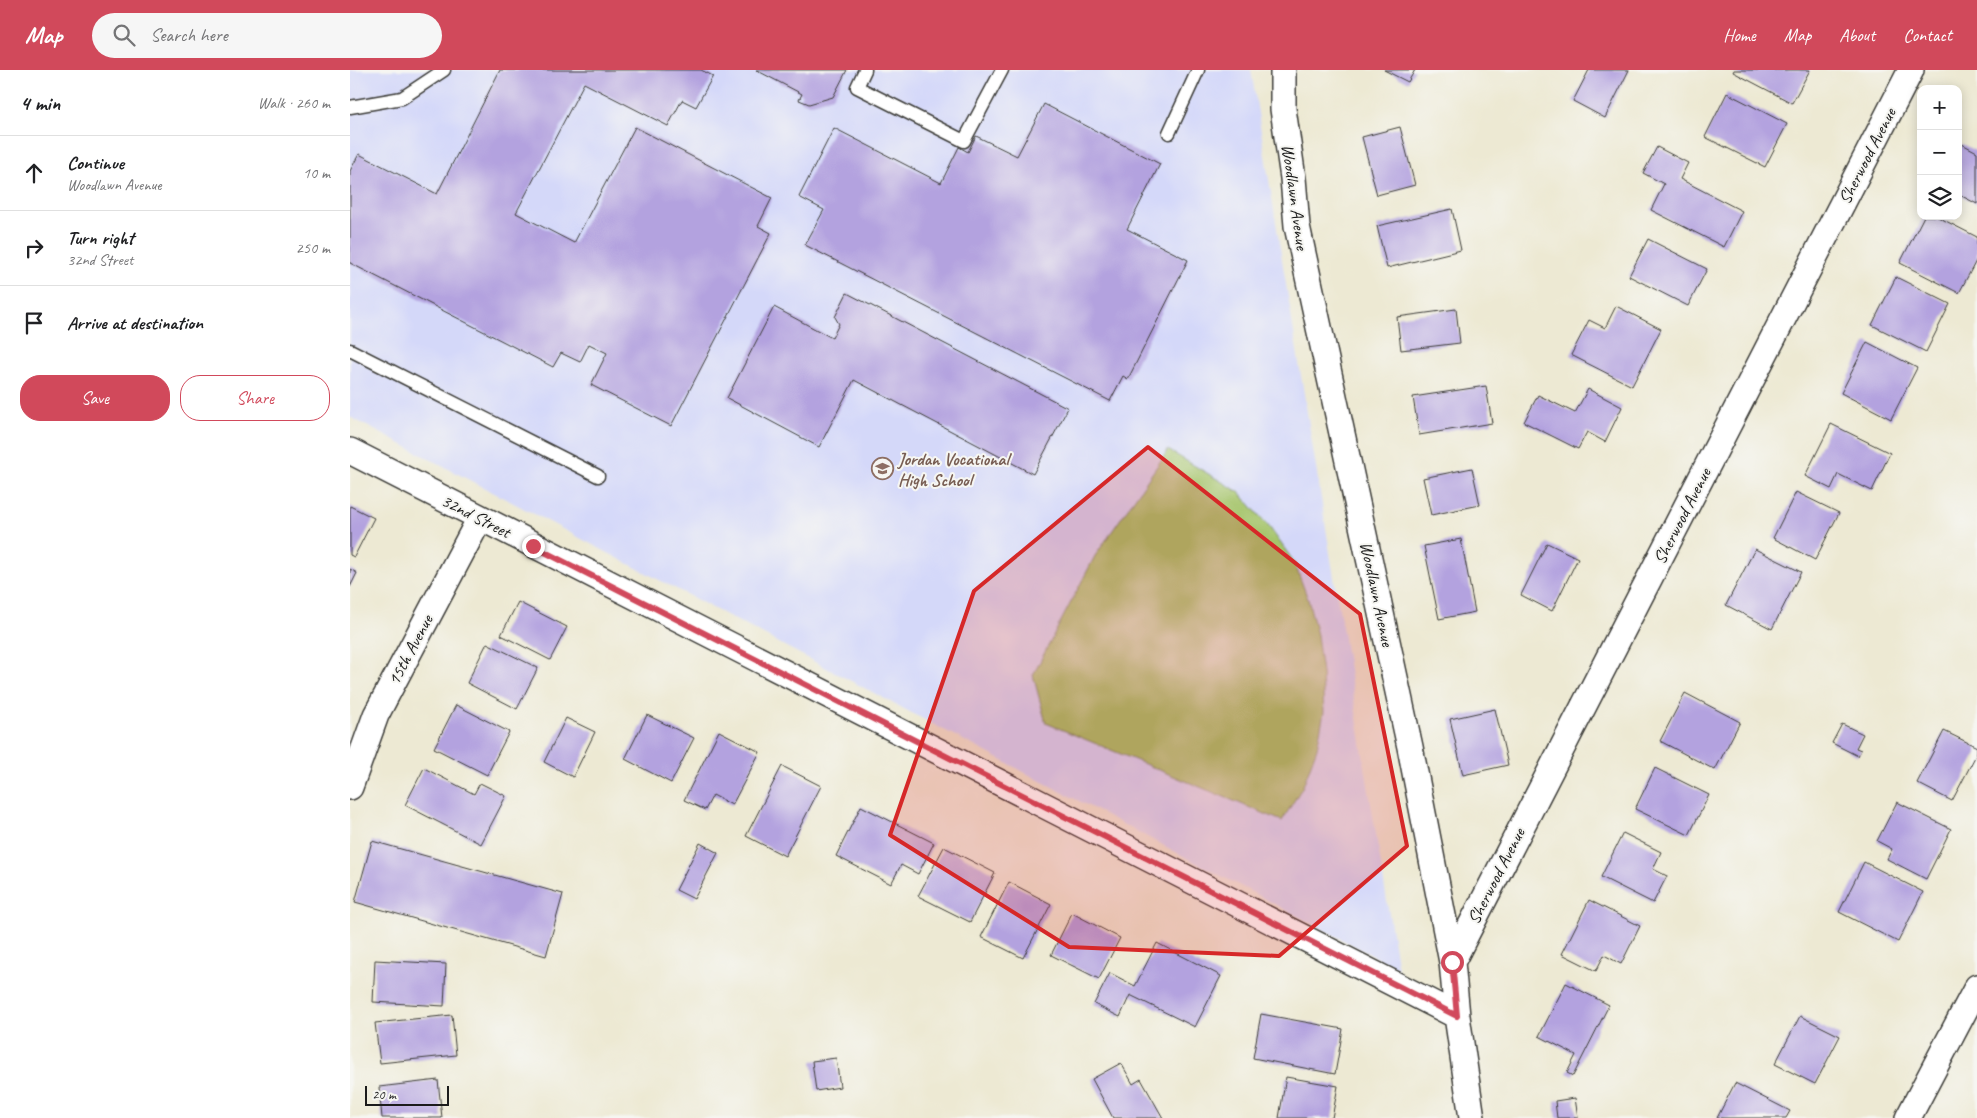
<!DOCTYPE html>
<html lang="en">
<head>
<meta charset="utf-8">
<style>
	body { margin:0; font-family:Caveat,sans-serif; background:#f6f6f6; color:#202124 }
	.controls { position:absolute; right:15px; top:15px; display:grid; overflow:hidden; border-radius:10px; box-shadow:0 2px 12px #0003 }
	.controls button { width:45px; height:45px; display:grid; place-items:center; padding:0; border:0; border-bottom:1px solid #e0e0e0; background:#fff; color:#202124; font:25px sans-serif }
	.scale { position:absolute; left:15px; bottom:12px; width:84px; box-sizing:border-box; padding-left:5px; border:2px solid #1c1c1c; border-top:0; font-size:14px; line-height:18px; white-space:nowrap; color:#1c1c1c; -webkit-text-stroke:4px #f6f6f2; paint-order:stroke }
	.stop { position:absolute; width:15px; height:15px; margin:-11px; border:4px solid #d1495b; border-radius:50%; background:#fff }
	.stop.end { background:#d1495b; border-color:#fff; box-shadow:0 1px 5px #0008 }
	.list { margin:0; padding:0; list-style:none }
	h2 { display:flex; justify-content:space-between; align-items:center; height:65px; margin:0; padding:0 20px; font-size:21px }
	h2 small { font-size:16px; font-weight:400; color:#757577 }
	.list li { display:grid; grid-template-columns:32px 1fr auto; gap:15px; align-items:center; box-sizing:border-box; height:75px; padding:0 20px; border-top:1px solid #e0e0e0 }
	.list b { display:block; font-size:19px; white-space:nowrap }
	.list p { margin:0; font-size:16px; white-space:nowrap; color:#757577 }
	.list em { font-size:16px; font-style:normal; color:#757577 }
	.actions { display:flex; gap:10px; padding:15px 20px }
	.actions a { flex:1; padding:11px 0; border:1px solid #d1495b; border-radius:20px; text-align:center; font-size:18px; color:#d1495b }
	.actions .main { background:#d1495b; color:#fff }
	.icon { flex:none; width:28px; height:28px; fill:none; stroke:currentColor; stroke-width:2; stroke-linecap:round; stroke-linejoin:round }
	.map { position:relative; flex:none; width:1627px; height:1048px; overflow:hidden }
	header { display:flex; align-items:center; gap:30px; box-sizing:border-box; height:70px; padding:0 25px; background:#d1495b; color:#fff }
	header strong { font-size:24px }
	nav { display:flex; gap:28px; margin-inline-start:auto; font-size:18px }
	.search { width:350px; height:45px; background:#f6f6f6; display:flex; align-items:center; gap:12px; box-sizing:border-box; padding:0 18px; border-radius:28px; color:#757577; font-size:19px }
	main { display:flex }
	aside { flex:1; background:#fff }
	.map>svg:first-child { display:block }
	.built { fill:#d4d8f9 }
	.green { fill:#a6c56c; stroke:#617044 }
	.building { fill:#b3a2df }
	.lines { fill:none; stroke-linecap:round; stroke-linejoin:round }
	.service-casing { stroke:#3b3b37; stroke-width:15 }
	.minor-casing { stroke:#3b3b37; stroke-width:28 }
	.service { stroke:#fff; stroke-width:12 }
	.minor { stroke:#fff; stroke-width:25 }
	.route { stroke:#d1495b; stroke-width:6 }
	.marked { fill:#d62828; fill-opacity:0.2; stroke:#d62828; stroke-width:4; stroke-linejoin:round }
	.labels { text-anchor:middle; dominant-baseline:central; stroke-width:4; stroke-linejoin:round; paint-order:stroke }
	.street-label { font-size:18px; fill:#1c1c1c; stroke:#f6f6f2 }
	.education-label { font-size:18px; font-weight:bold; fill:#785e54; stroke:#f6f6f2; text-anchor:start }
</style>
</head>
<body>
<header>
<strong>Map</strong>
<div class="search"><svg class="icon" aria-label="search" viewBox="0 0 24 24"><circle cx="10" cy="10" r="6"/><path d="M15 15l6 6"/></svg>Search here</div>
<nav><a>Home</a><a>Map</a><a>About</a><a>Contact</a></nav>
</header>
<main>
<aside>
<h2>4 min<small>Walk · 260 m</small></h2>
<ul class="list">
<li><svg class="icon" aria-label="ahead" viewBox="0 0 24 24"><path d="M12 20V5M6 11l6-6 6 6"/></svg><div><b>Continue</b><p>Woodlawn Avenue</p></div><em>10 m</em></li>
<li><svg class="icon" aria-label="right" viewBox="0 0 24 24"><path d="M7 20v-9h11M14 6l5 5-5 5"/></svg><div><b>Turn right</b><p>32nd Street</p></div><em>250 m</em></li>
<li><svg class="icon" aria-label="arrive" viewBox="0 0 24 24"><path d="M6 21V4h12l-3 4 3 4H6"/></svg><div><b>Arrive at destination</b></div></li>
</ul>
<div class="actions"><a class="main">Save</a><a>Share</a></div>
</aside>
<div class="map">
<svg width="1627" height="1048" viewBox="0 0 1627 1048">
	<rect width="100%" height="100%" fill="#f6f6f2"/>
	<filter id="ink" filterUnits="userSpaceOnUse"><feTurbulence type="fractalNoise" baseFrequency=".02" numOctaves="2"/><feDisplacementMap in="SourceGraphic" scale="10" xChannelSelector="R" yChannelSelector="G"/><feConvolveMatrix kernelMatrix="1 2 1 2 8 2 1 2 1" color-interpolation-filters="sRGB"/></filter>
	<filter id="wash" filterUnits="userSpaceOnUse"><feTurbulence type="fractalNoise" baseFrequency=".0096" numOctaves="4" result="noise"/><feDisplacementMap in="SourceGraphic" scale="20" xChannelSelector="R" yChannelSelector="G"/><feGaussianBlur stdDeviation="1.12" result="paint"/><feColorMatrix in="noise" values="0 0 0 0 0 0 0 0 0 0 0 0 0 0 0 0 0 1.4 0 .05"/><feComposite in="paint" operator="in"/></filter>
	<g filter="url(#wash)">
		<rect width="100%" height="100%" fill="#ede9d3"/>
		<path class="built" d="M0 0H901L1048 899 0 347Z"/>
		<path class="green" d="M818 380 889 422 920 458 944 492 958 529 967 565 972 603 974 642 967 678 953 716 932 751 696 653 683 605 745 486Z"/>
		<g id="blocks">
			<path class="building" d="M150 0H351L363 6 346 37 332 30 318 56 234 13 166 143 224 173 285 57 422 128 408 156 421 163 321 356 241 315 257 283 239 274 230 292 211 283 203 297 0 193V101L9 84 87 124Z
				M406 0H497L483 27 459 34 449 30 452 24Z
				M1034 0H1065L1058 12Z
				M1239 0H1279L1255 48 1223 31Z
				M1384 0H1460L1442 33 1383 2Z
				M1377 23 1437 54 1415 97 1355 67Z
				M694 34 810 94 777 159 838 190 778 309 773 306 760 331 455 175 474 140 449 127 484 58 591 113 609 77 618 82 626 66 667 86Z
				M1050 57 1065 115 1027 125 1012 67Z
				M1612 74 1627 82V134L1608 124V83Z
				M1307 77 1338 93 1330 109 1392 141 1374 177 1301 140 1314 114 1293 103Z
				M1102 139 1111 180 1037 198 1027 156Z
				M1574 146H1586L1627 167V189L1609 223 1550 193Z
				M1298 169 1357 199 1338 236 1279 206Z
				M1546 207 1600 234 1576 282 1522 255Z
				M497 223 718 338 683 404 504 310 469 377 377 328 424 237 482 268 489 254 485 247Z
				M1266 236 1311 259 1282 316 1221 285 1239 250 1255 258Z
				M1106 239 1110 273 1051 280 1047 247Z
				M1517 272 1567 298 1541 349 1491 323Z
				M1136 316 1142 353 1069 365 1063 327Z
				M1238 319 1272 337 1255 372 1237 362 1228 379 1174 352 1188 325 1225 343Z
				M1481 354 1540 383 1522 421 1488 404 1481 419 1455 406Z
				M1122 398 1130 435 1081 445 1073 408Z
				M1446 422 1489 443 1465 490 1423 468Z
				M0 436 24 448 4 487 0 485Z
				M1111 469 1125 542 1089 549 1074 476Z
				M1197 473 1228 488 1202 541 1171 525Z
				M1405 479 1451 502 1422 559 1376 535Z
				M0 499 7 503 0 517Z
				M168 532 217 557 200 590 151 565Z
				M137 573 188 598 167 639 117 613Z
				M1335 623 1390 652 1365 700 1310 671Z
				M106 635 159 662 137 705 84 678Z
				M1145 639 1158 695 1113 705 1100 649Z
				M297 645 344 668 321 713 275 689Z
				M216 648 245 662 223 707 194 692Z
				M1492 654 1513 664 1506 678 1511 680 1508 686 1482 673Z
				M369 661 410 682 382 735 363 725 355 740 334 730Z
				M1594 661 1627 677V683L1602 731 1567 713Z
				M432 696 471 716 435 786 396 766Z
				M74 698 124 724 130 713 156 726 131 774 55 735Z
				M1305 698 1359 725 1339 765 1285 739Z
				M1547 732 1601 759 1576 809 1537 789 1542 779 1527 771Z
				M511 736 584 773 568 804 551 795 541 814 486 786Z
				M1273 763 1311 782 1303 799 1317 806 1303 833 1251 807Z
				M22 771 213 824 196 886 5 832Z
				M350 773 368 783 344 829 326 820Z
				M594 777 645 803 620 852 568 826Z
				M1514 792 1573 822 1548 872 1489 842Z
				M659 812 701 834 673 888 631 867Z
				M1239 830 1290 856 1271 894 1254 885 1246 901 1212 884Z
				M722 843 770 868 749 909 701 885Z
				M807 873 871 906 845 957 780 925 770 947 744 934 760 903 785 916Z
				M25 890 96 894 94 936 23 932Z
				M1216 913 1259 935 1223 1006 1217 1003 1226 985 1189 966Z
				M911 944 993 959 985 1004 903 988Z
				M102 945 106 985 30 993 25 953Z
				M1450 946 1490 966 1465 1014 1425 994Z
				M486 988 490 1017 466 1021 462 991Z
				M771 993 783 1014 791 1009 813 1048H763L742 1009Z
				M936 1007 988 1016 982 1048H929Z
				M88 1010 92 1048H32L29 1017Z
				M1385 1013 1440 1041 1436 1048H1367Z
				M1225 1028 1228 1048H1207L1205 1031Z"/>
		</g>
	</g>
	<g filter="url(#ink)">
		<use href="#blocks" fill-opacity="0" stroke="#3b3b37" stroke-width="1"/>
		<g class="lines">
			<defs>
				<path id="service" d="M515 0 507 17 614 71 652 0
					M0 37 52 28 94 0
					M819 63 848 0
					M0 280 248 406"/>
				<path id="minor" d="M933 0V39L943 108 947 156 1060 677 1102 892 1107 946 1122 1048
					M0 381 1107 946
					M0 717 26 645 130 448
					M1102 892 1561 0
					M1558 1048 1627 917"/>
			</defs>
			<use href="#service" class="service-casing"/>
			<use href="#minor" class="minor-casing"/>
			<use href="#service" class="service"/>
			<use href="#minor" class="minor"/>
		</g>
	</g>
	<g class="lines" filter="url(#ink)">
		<path class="route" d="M183 476 1107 946 1102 892"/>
	</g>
	<path class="marked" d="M798 377 1010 544 1057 776 929 886 719 877 540 765 624 521Z"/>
	<defs>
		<symbol id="school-ring" viewBox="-11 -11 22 22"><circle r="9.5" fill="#f6f6f2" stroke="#8d6e63" stroke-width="1.5"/><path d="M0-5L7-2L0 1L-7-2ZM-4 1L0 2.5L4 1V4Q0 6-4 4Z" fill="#8d6e63"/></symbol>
	</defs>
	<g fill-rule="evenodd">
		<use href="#school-ring" x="520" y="386" width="25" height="25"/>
	</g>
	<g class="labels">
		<g class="street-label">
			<text transform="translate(1517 86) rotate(-63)">Sherwood Avenue</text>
			<text transform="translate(945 127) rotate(82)">Woodlawn Avenue</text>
			<text transform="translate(126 446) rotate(27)">32nd Street</text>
			<text transform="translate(1332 446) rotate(-63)">Sherwood Avenue</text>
			<text transform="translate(1027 524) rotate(78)">Woodlawn Avenue</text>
			<text transform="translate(60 580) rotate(-62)">15th Avenue</text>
			<text transform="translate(1146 806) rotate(-63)">Sherwood Avenue</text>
		</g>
		<g class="education-label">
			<text x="548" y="389">Jordan Vocational<tspan x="548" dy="21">High School</tspan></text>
		</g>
	</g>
</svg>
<div class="controls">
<button>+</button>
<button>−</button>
<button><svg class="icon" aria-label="layers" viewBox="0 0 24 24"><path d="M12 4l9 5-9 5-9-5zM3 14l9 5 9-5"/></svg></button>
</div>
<div class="scale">20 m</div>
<div class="stop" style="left:1102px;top:892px"></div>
<div class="stop end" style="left:183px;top:476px"></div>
</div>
</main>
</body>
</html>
